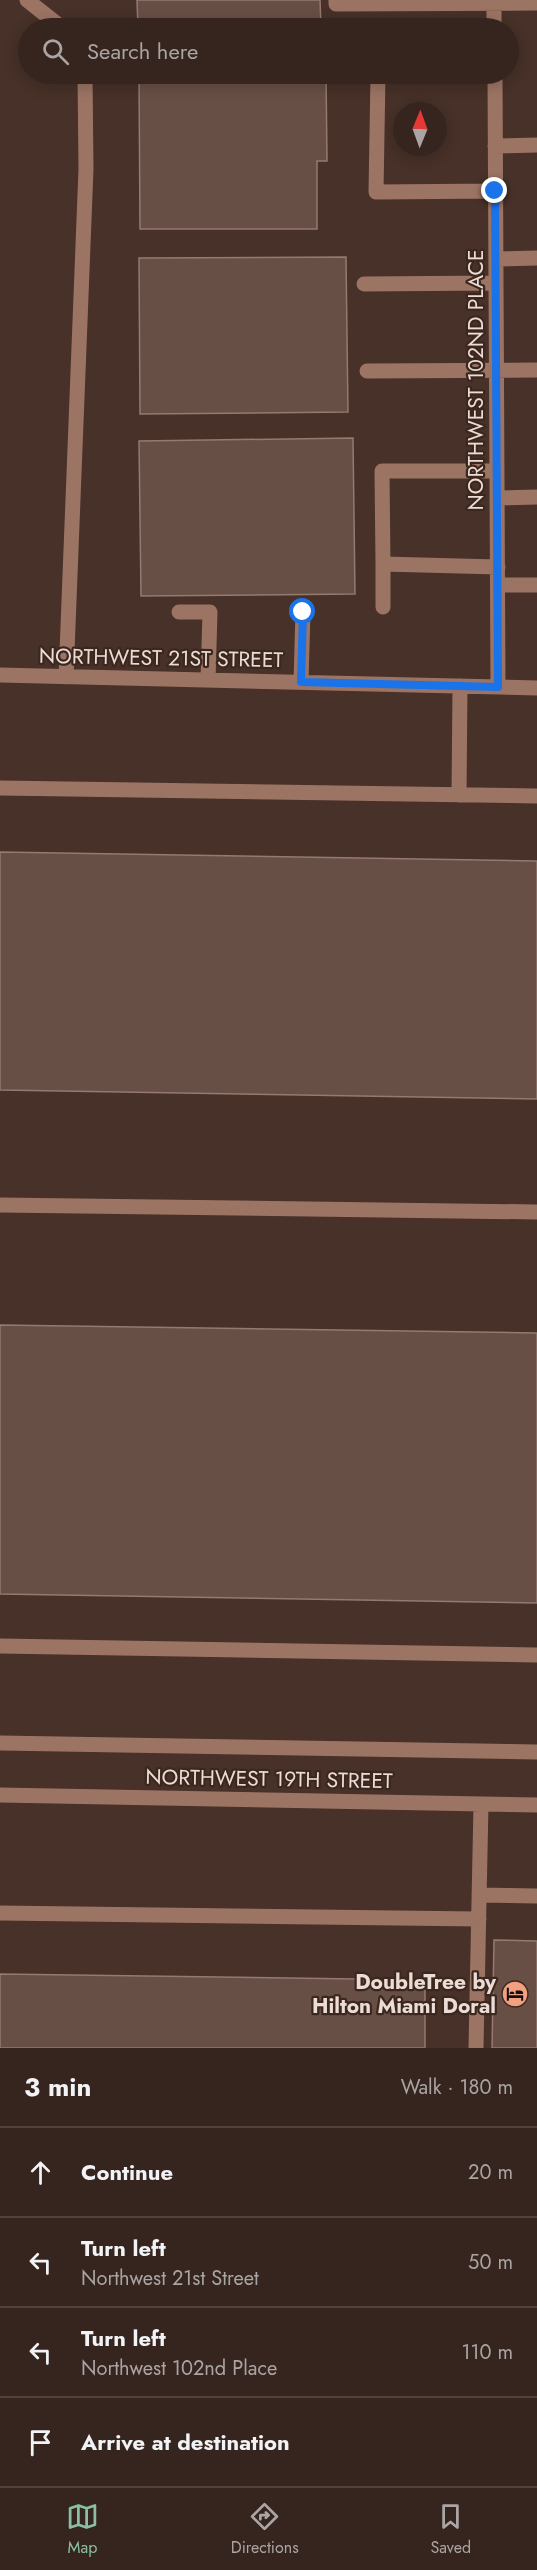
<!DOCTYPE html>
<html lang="en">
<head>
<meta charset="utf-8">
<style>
	body { margin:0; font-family:Jost,sans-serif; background:#3d2d27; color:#f1f3f6 }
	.compass { position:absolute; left:393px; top:102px; width:54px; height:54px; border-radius:50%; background:#35251e; box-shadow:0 3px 15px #0003; rotate:1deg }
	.stop { position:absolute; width:18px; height:18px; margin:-14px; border:4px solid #1a73e8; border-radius:50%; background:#fff }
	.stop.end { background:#1a73e8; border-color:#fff; box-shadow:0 2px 6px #0008 }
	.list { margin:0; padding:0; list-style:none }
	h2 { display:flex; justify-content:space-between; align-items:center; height:78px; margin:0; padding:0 24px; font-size:26px }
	h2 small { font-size:20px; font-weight:400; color:#aaa5a4 }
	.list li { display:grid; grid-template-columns:39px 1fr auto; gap:18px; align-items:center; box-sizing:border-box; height:90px; padding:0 24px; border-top:2px solid #4f423c }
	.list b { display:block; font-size:22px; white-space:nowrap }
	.list p { margin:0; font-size:20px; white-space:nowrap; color:#aaa5a4 }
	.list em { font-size:20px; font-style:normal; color:#aaa5a4 }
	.icon { flex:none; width:33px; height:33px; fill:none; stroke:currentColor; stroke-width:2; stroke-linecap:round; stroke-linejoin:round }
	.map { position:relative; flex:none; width:537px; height:2048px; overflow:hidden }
	.search { position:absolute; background:#35251e; box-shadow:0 3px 15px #0003; left:18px; right:18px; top:18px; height:66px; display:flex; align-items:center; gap:15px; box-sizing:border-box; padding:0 21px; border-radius:33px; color:#aaa5a4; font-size:22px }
	.sheet { height:438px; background:#35251e }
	nav { display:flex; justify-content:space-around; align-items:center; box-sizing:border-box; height:84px; border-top:2px solid #4f423c; background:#35251e; font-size:16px; color:#aaa5a4 }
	nav a { display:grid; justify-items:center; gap:3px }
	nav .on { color:#8abfa5 }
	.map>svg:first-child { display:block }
	.building { fill:#684f46; stroke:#947a70; stroke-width:1.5 }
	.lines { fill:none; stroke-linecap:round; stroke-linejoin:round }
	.minor { stroke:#9c7464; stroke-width:15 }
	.route { stroke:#1a73e8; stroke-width:8 }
	.labels { text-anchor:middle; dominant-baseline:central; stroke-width:4.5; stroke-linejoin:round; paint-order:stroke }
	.street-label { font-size:21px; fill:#ebdcd6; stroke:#3c271e }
	.poi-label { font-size:21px; font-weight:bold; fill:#ebdcd6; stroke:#3c271e; text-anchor:end }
</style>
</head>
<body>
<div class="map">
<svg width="537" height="2048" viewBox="0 0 537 2048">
	<rect width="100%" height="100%" fill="#473128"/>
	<path class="building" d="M137 0H320L321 28H138Z
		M139 74H326L327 161H317V229H140Z
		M346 257 348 412 140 414 139 258Z
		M353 438 355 594 141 596 139 441Z
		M0 852 537 861V1099L0 1090Z
		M0 1325 537 1333V1603L0 1594Z
		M494 1940 537 1941V2048H492Z
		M0 1974 425 1980V2048H0Z"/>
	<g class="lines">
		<path class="minor" d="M27 0 56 23 60 28
			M336 0V4L537 3
			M494 0V28
			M489 74 378 75 376 192 495 191
			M495 74 498 687
			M495 146 537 145
			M496 259 537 258
			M364 284 496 283
			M367 371 537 370
			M497 498 537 497
			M383 564 382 471H497
			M498 585H537
			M383 607V564L498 567
			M179 612H210L208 680
			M0 675 537 688
			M66 677 86 169 85 74
			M301 682 303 612
			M0 788 537 796
			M459 795 460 686
			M0 1205 537 1212
			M0 1646 537 1655
			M0 1743 537 1752
			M0 1795 537 1805
			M479 1895 537 1896
			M0 1913 479 1919
			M476 2048 481 1804"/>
	</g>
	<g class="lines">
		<path class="route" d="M303 612 301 682 498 687 495 191"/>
	</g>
	<defs>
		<symbol id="hotel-disc" viewBox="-11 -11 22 22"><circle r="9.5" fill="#f2a080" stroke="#3c271e"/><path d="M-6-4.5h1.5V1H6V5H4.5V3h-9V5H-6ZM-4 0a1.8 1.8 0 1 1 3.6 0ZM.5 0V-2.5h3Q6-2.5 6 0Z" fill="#111"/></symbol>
	</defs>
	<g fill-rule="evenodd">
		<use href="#hotel-disc" x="500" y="1979" width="30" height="30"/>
	</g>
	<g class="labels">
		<g class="street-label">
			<text transform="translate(476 380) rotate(-90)">NORTHWEST 102ND PLACE</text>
			<text transform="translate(161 658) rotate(1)">NORTHWEST 21ST STREET</text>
			<text transform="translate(269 1779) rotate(1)">NORTHWEST 19TH STREET</text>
		</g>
		<g class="poi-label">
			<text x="496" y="1982">DoubleTree by<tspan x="496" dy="24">Hilton Miami Doral</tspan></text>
		</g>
	</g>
</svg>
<svg class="compass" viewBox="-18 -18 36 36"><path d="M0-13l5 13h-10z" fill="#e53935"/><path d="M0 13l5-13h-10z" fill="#aaa5a4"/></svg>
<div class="stop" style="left:303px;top:612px"></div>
<div class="stop end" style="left:495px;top:191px"></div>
<div class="search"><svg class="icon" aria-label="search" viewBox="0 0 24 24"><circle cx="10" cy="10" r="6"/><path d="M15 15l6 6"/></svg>Search here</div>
</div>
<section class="sheet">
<h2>3 min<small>Walk · 180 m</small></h2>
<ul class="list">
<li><svg class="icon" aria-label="ahead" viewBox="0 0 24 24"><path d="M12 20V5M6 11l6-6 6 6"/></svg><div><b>Continue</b></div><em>20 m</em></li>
<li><svg class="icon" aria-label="left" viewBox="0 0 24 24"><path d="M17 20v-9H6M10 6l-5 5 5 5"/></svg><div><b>Turn left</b><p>Northwest 21st Street</p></div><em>50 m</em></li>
<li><svg class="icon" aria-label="left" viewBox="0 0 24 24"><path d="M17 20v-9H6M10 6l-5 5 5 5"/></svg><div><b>Turn left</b><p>Northwest 102nd Place</p></div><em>110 m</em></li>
<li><svg class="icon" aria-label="arrive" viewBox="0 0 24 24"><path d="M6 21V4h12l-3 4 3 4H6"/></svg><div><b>Arrive at destination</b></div></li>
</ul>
</section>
<nav>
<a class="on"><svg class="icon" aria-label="map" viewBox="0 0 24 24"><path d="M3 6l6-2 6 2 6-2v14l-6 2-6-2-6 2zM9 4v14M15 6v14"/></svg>Map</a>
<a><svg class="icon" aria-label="directions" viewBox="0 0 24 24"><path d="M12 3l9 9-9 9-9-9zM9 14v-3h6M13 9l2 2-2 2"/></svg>Directions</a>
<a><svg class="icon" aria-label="saved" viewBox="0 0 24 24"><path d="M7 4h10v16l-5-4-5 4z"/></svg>Saved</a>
</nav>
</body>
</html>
